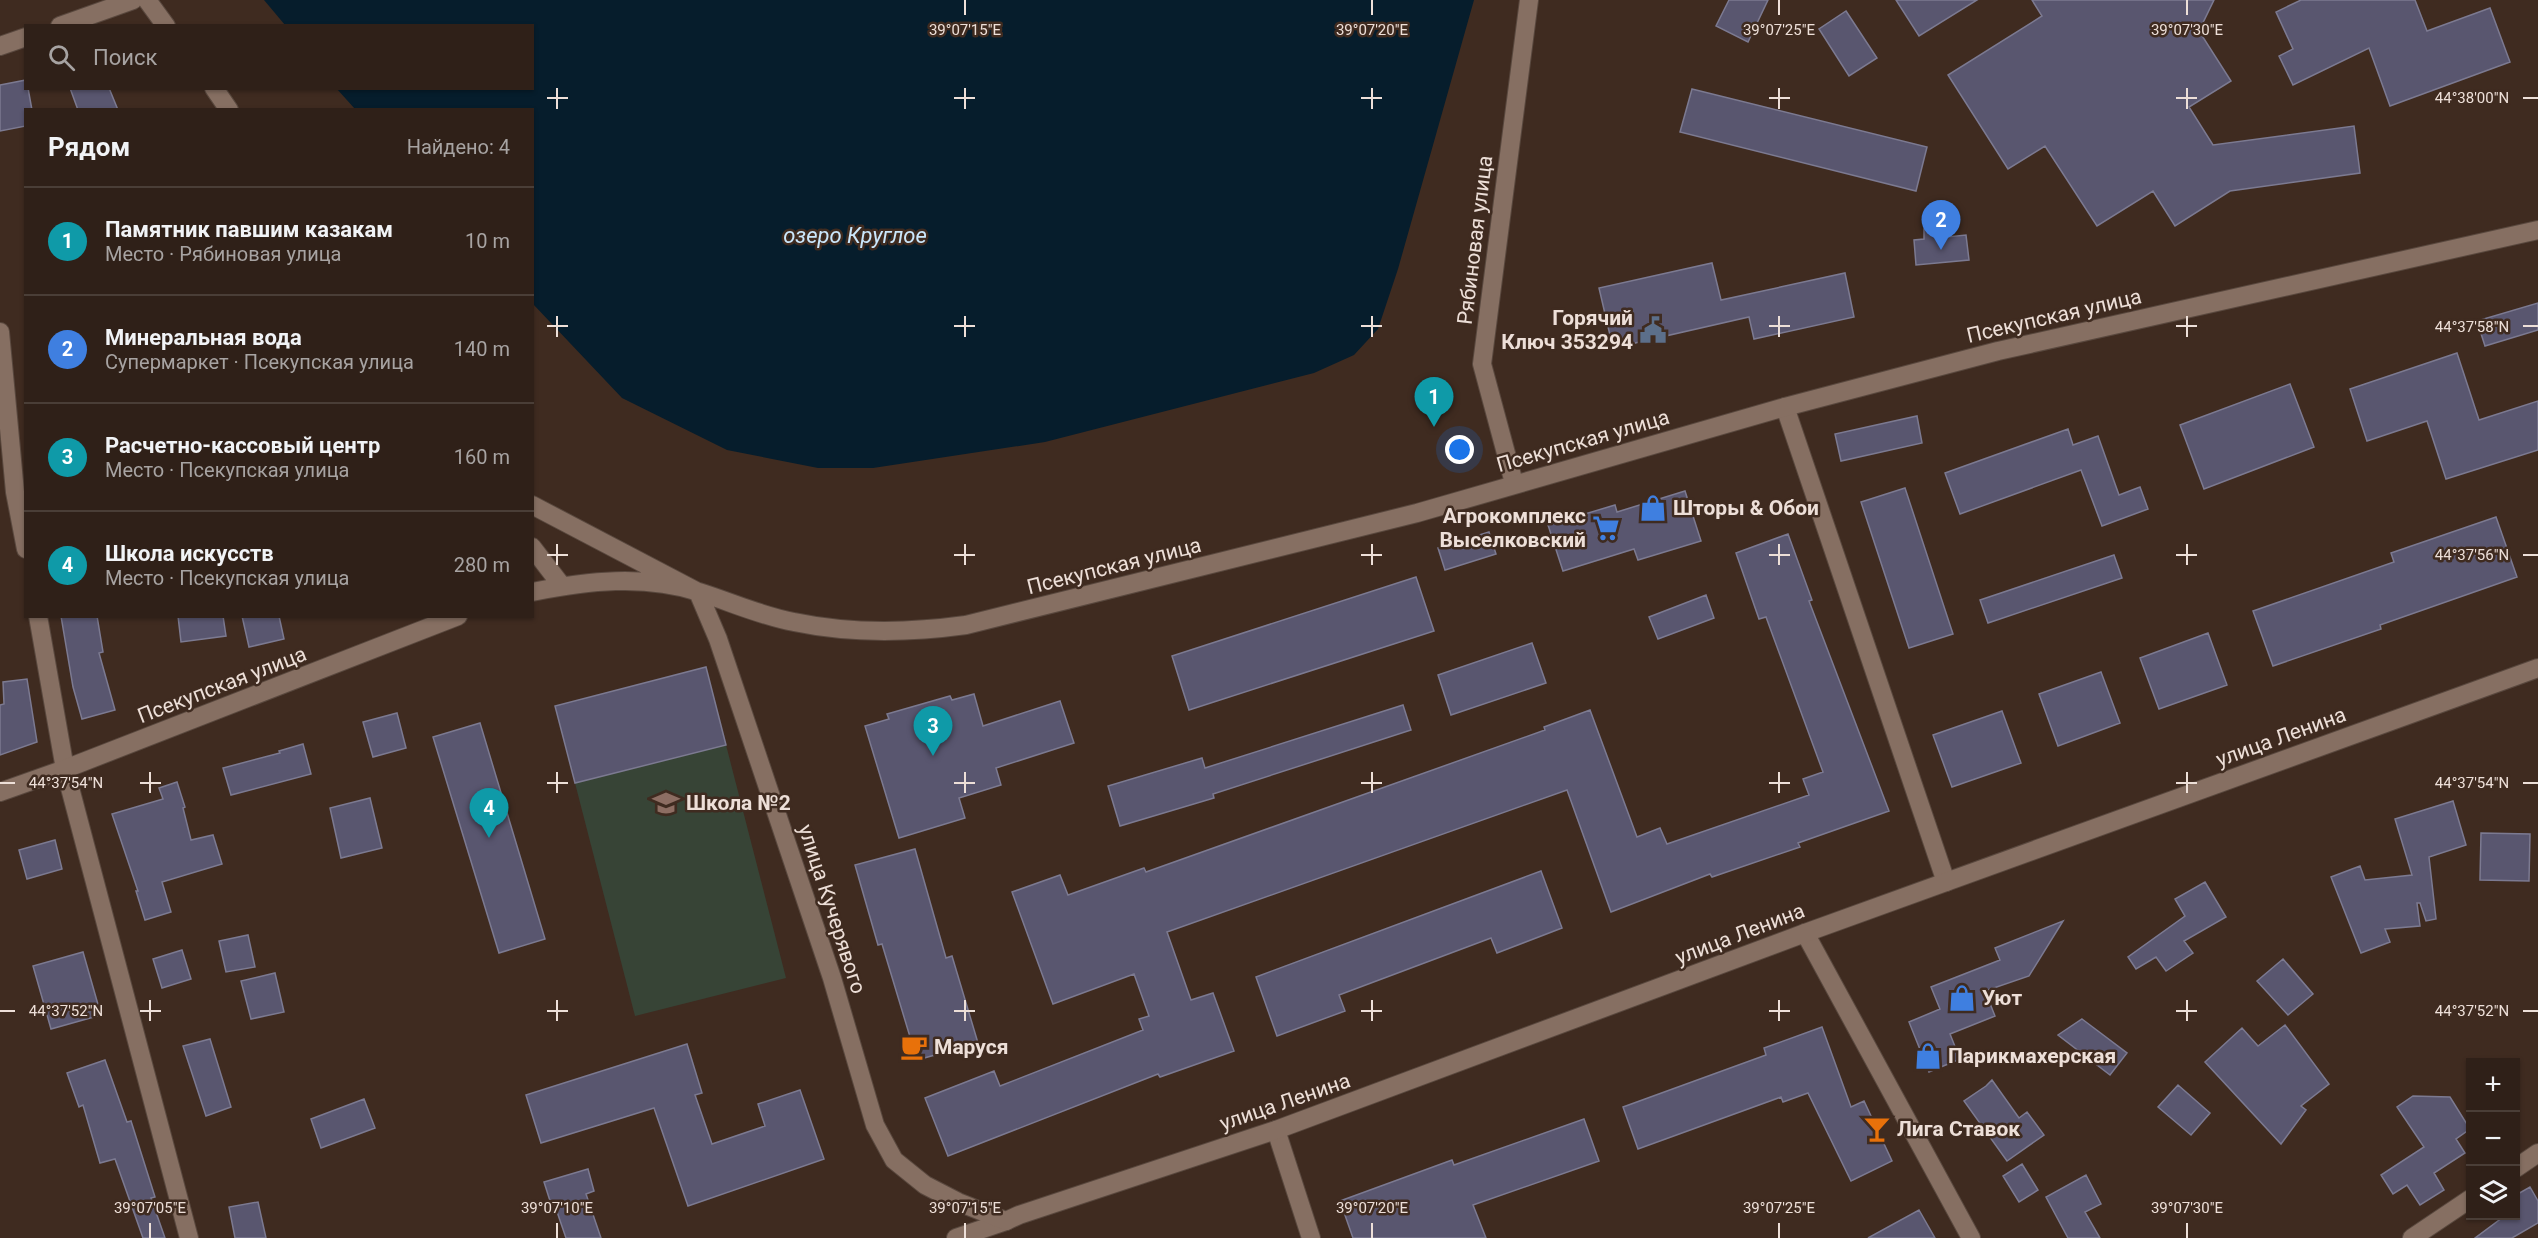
<!DOCTYPE html>
<html lang="ru">
<head>
<meta charset="utf-8">
<style>
	body { margin:0; font-family:Roboto,sans-serif; background:#3b2d25; color:#f1f3f6 }
	.controls { position:absolute; right:18px; bottom:18px; display:grid; overflow:hidden; border-radius:0px; box-shadow:0 2px 4px #0004 }
	.controls button { width:54px; height:54px; display:grid; place-items:center; padding:0; border:0; border-bottom:2px solid #4a3e37; background:#2f2018; color:#f1f3f6; font:30px sans-serif }
	.you { position:absolute; left:1460px; top:450px; width:21px; height:21px; margin:-15px; border:4px solid #fff; border-radius:50%; background:#1a73e8; box-shadow:0 0 0 9px #1a73e833 }
	.badge { display:grid; place-items:center; width:39px; height:39px; border-radius:50%; background:#0b8043; color:#fff; font-size:20px; font-weight:700 }
	.pin { position:absolute; translate:-50% -50px; filter:drop-shadow(0 2px 3px #0008) }
	.pin::after { content:''; position:absolute; top:32px; width:21px; height:18px; background:inherit; clip-path:polygon(0 0,100% 0,50% 100%) }
	.list { margin:0; padding:0; list-style:none }
	h2 { display:flex; justify-content:space-between; align-items:center; height:78px; margin:0; padding:0 24px; font-size:26px }
	h2 small { font-size:20px; font-weight:400; color:#a7a3a2 }
	.list li { display:grid; grid-template-columns:39px 1fr auto; gap:18px; align-items:center; box-sizing:border-box; height:108px; padding:0 24px; border-top:2px solid #4a3e37 }
	.list b { display:block; font-size:22px; white-space:nowrap }
	.list p { margin:0; font-size:20px; white-space:nowrap; color:#a7a3a2 }
	.list em { font-size:20px; font-style:normal; color:#a7a3a2 }
	.icon { flex:none; width:33px; height:33px; fill:none; stroke:currentColor; stroke-width:2; stroke-linecap:round; stroke-linejoin:round }
	.map { position:relative; flex:none; width:2538px; height:1238px; overflow:hidden }
	.search { position:absolute; background:#2f2018; box-shadow:0 2px 4px #0004; left:24px; top:24px; width:510px; height:66px; display:flex; align-items:center; gap:15px; box-sizing:border-box; padding:0 21px; border-radius:0px; color:#a7a3a2; font-size:22px }
	.panel { position:absolute; background:#2f2018; box-shadow:0 2px 4px #0004; left:24px; top:108px; width:510px; height:510px; border-radius:0px }
	.map>svg:first-child { display:block }
	.grass { fill:#374436 }
	.water { fill:#061d2c }
	.building { fill:#59566f; stroke:#7c7a91; stroke-width:1.5 }
	.lines { fill:none; stroke-linecap:round; stroke-linejoin:round }
	.street-casing { stroke:#59483e; stroke-width:20 }
	.secondary-casing { stroke:#59483e; stroke-width:20 }
	.street { stroke:#866f62; stroke-width:18 }
	.secondary { stroke:#866f62; stroke-width:18 }
	.ticks { fill:none; stroke:#eddfd8; stroke-width:2 }
	.labels { text-anchor:middle; dominant-baseline:central; stroke-width:5; stroke-linejoin:round; paint-order:stroke }
	.street-label { font-size:21px; fill:#eddfd8; stroke:#3f2b20 }
	.poi-label { font-size:21px; font-weight:bold; fill:#eddfd8; stroke:#3f2b20; text-anchor:start }
	.water-label { font-size:22px; font-style:italic; fill:#cae7fc; stroke:#3f2b20 }
	.ticks-label { font-size:15px; text-anchor:middle; fill:#eddfd8; stroke:#3f2b20; stroke-width:5; stroke-linejoin:round; paint-order:stroke }
</style>
</head>
<body>
<div class="map">
<svg width="2538" height="1238" viewBox="0 0 2538 1238">
	<rect width="100%" height="100%" fill="#3f2b20"/>
	<path class="grass" d="M726 745 786 978 635 1016 575 783Z"/>
	<path class="water" d="M264 0H1474L1398 269 1378 329 1354 355 1314 373 1045 442 873 468H818L727 450 622 398 533 304 532 110 355 109 337 89 532 88V26L285 25Z"/>
	<path class="building" d="M1729 0H1768L1748 42 1716 26Z
		M1896 0H1977L1919 36Z
		M2032 0H2214L2199 31 2231 81 2189 107 2213 145 2354 126 2360 173 2230 191 2175 226 2153 191 2097 226 2045 146 2008 169 1948 75 2042 16Z
		M2301 0H2415L2427 31 2490 8 2510 62 2390 106 2369 48 2293 85 2279 56 2293 49 2276 12Z
		M1846 11 1877 58 1849 76 1819 29Z
		M26 80V88H28L32 110H26V126L0 131V85Z
		M70 88H109L118 110H78Z
		M1692 89 1927 147 1916 191 1680 132Z
		M1946 226 1947 237 1966 235 1969 260 1916 265 1914 240 1924 239V229Z
		M1712 263 1721 300 1845 273 1854 317 1754 339 1749 317 1613 348 1599 288Z
		M2538 303V330L2485 346 2477 321Z
		M2457 353 2479 420 2538 401V450L2446 479 2427 421 2367 441 2350 389Z
		M2290 384 2314 447 2204 489 2180 425Z
		M1917 416 1922 443 1841 461 1835 434Z
		M2068 429 2073 445 2098 436 2119 495 2140 487 2148 509 2102 526 2081 470 1960 514 1945 473Z
		M1905 488 1953 634 1909 648 1861 502Z
		M1685 491 1701 541 1638 560 1634 549 1563 571 1548 525 1615 505 1617 512Z
		M2496 517 2517 577 2380 625 2381 629 2273 666 2253 611 2394 562 2391 553Z
		M1489 532 1496 554 1445 570 1438 548Z
		M1788 534 1812 600 1809 601 1889 811 1798 843 1800 847 1712 877 1710 874 1611 912 1567 790 1167 932 1191 1000 1213 993 1234 1051 1160 1077 1158 1074 948 1156 925 1098 994 1071 1000 1086 1143 1030 1139 1019 1149 1016 1134 974 1053 1004 1012 892 1060 875 1068 895 1144 868 1146 872 1545 730 1544 727 1590 710 1637 837 1660 828 1667 844 1809 795 1803 779 1823 772 1766 617 1759 619 1736 553Z
		M2114 555 2122 578 1988 623 1980 600Z
		M1416 577 1434 631 1189 710 1172 656Z
		M1706 595 1714 618 1658 639 1649 617Z
		M61 616H97L103 652 99 653 115 710 82 719 73 687Z
		M178 616H223L226 636 181 642Z
		M242 616H279L284 639 249 647Z
		M2208 633 2227 685 2159 709 2140 658Z
		M1532 643 1546 683 1451 715 1438 675Z
		M706 667 726 745 575 783 555 706Z
		M2101 672 2120 723 2058 746 2039 694Z
		M27 679 37 742 0 755V705L4 704 3 682Z
		M974 694 983 726 1060 701 1074 743 996 768 1001 785 959 798 965 818 899 838 865 726 889 719 887 714 950 696 952 700Z
		M1403 705 1411 730 1213 794 1214 798 1120 826 1108 786 1202 758 1205 768Z
		M2002 711 2021 763 1952 787 1933 735Z
		M397 713 406 748 373 757 363 722Z
		M480 723 545 939 499 953 433 737Z
		M303 744 311 774 231 795 223 768 280 753 279 751Z
		M177 782 185 807 183 808 191 840 213 835 222 864 162 882 171 912 145 920 136 891H138L112 814 163 799 159 788Z
		M370 798 382 848 341 858 330 808Z
		M2453 801 2466 845 2429 857 2436 919 2426 921 2420 903H2417L2420 926 2385 929 2390 942 2361 953 2331 877 2360 866 2365 880 2412 875 2395 819Z
		M2481 833 2530 834 2529 881 2480 880Z
		M55 840 62 869 27 879 19 850Z
		M915 849 946 958 952 956 978 1043 917 1060 882 944 878 945 855 865Z
		M1541 871 1562 928 1497 953 1491 938 1339 995 1345 1011 1277 1036 1256 977Z
		M2205 882 2226 917 2184 941 2193 953 2166 971 2156 957 2136 969 2128 957 2185 916 2175 899Z
		M2063 921 2029 976 1985 991 1995 1016 1950 1034 1960 1059 1929 1072 1909 1022 1940 1009 1931 987 2000 960 1995 948Z
		M248 935 255 967 226 972 219 941Z
		M182 950 191 979 162 988 153 959Z
		M83 952 101 1015 51 1029 33 966Z
		M2283 959 2313 994 2288 1015 2257 981Z
		M275 973 284 1012 251 1019 241 981Z
		M2082 1019 2127 1053 2110 1075 2058 1035Z
		M2285 1025 2329 1084 2301 1106 2306 1110 2281 1144 2205 1062 2242 1028 2258 1046Z
		M1822 1027 1851 1107 1864 1101 1892 1161 1851 1181 1808 1093 1783 1102 1781 1097 1638 1149 1623 1107 1766 1055 1764 1048Z
		M210 1039 231 1107 206 1116 183 1046Z
		M687 1044 702 1093 695 1095 712 1144 765 1126 758 1104 800 1090 824 1159 688 1206 654 1108 541 1143 526 1095Z
		M105 1060 127 1122 131 1121 155 1197 151 1198 165 1238H143L115 1159 100 1163 83 1105 79 1107 67 1073Z
		M1992 1080 2019 1118 2027 1112 2044 1135 2007 1161 1964 1101 1986 1086Z
		M2178 1085 2210 1113 2191 1135 2158 1107Z
		M2413 1096 2450 1097 2470 1129 2456 1139 2465 1153 2434 1173 2444 1190 2420 1205 2407 1185 2393 1194 2381 1175 2424 1147 2397 1107Z
		M364 1099 375 1128 321 1148 311 1119Z
		M1584 1119 1599 1161 1473 1205 1486 1238H1353L1340 1201 1452 1160 1454 1165Z
		M2022 1164 2038 1190 2019 1202 2003 1176Z
		M588 1169 594 1191 586 1194 601 1238H566L554 1203 551 1204 544 1182Z
		M2086 1175 2101 1204 2085 1212 2100 1238H2068L2046 1197Z
		M2530 1187 2538 1201V1223L2512 1238H2475L2506 1215H2516V1195Z
		M258 1202 266 1238H235L229 1207Z
		M1919 1210 1935 1238H1868Z"/>
	<g class="lines">
		<defs>
			<path id="street" d="M60 26 133 0
				M0 46 26 37
				M0 332 15 492 26 549
				M1785 407 1946 882
				M1514 483 1482 364 1529 0
				M38 616 65 769 189 1238
				M1805 933 1971 1238
				M1276 1130 1311 1238
				M2516 1168 2538 1153
				M956 1238 1006 1221
				M2412 1238 2470 1199"/>
			<path id="secondary" d="M147 0 166 26
				M214 88 229 110
				M532 505 698 592 718 639 832 978 875 1125 894 1160 925 1185 958 1202 1006 1221 1019 1215 1276 1130 1805 933 2538 668
				M532 547 562 586
				M532 592C587 581 644 574 699 592 731 602 761 616 794 622 851 634 908 633 966 625L1417 513 1785 407 1998 351 2538 230
				M0 792 65 769 458 616"/>
		</defs>
		<use href="#street" class="street-casing"/>
		<use href="#secondary" class="secondary-casing"/>
		<use href="#street" class="street"/>
		<use href="#secondary" class="secondary"/>
	</g>
	<path class="ticks" d="M965 0V15M1372 0V15M1779 0V15M2187 0V15M557 88V109M965 88V109M1372 88V109M1779 88V109M2187 88V109M547 98H568M954 98H975M1361 98H1382M1769 98H1790M2176 98H2197M2523 98H2538M557 316V337M965 316V337M1372 316V337M1779 316V337M2187 316V337M547 326H568M954 326H975M1361 326H1382M1769 326H1790M2176 326H2197M2523 326H2538M557 544V565M965 544V565M1372 544V565M1779 544V565M2187 544V565M547 555H568M954 555H975M1361 555H1382M1769 555H1790M2176 555H2197M2523 555H2538M150 772V793M557 772V793M965 772V793M1372 772V793M1779 772V793M2187 772V793M0 783H15M140 783H161M547 783H568M954 783H975M1361 783H1382M1769 783H1790M2176 783H2197M2523 783H2538M150 1000V1021M557 1000V1021M965 1000V1021M1372 1000V1021M1779 1000V1021M2187 1000V1021M0 1011H15M140 1011H161M547 1011H568M954 1011H975M1361 1011H1382M1769 1011H1790M2176 1011H2197M2523 1011H2538M150 1223V1238M557 1223V1238M965 1223V1238M1372 1223V1238M1779 1223V1238M2187 1223V1238"/>
	<defs>
		<symbol id="civic-bare" viewBox="-9 -9 18 18"><path d="M-.6-6.5H3V-4.5H.6V-3L4-1V1h2V6H-6V1h2V-1L-.6-3ZM-1.2 2.5V6h2.4V2.5Z" fill="#5c6f8a" stroke="#3f2b20" stroke-width="2.5" paint-order="stroke"/></symbol>
		<symbol id="shop-bare" viewBox="-9 -9 18 18"><path d="M-5-2.5h2.3a2.7 3.5 0 0 1 5.4 0H5L5.5 6h-11ZM-1.5-2.5h3a1.5 2.3 0 0 0-3 0Z" fill="#3f7fe0" stroke="#3f2b20" stroke-width="2.5" paint-order="stroke"/></symbol>
		<symbol id="supermarket-bare" viewBox="-9 -9 18 18"><path d="M-6-5.5h2.5l.6 2H6L4.5 2H-2.5L-4.4-4H-6ZM-1.5 3.2a1.3 1.3 0 1 0 .1 0ZM3 3.2a1.3 1.3 0 1 0 .1 0Z" fill="#3f7fe0" stroke="#3f2b20" stroke-width="2.5" paint-order="stroke"/></symbol>
		<symbol id="school-bare" viewBox="-9 -9 18 18"><path d="M0-5L7-2L0 1L-7-2ZM-4 1L0 2.5L4 1V4Q0 6-4 4Z" fill="#8d6e63" stroke="#3f2b20" stroke-width="2.5" paint-order="stroke"/></symbol>
		<symbol id="cafe-bare" viewBox="-9 -9 18 18"><path d="M-5.5-4.5H6V0H3Q3 3.5 0 3.5H-2.5Q-5.5 3.5-5.5 0ZM3-3.2v2h1.7v-2ZM-6 4.5H4V6H-6Z" fill="#e8710a" stroke="#3f2b20" stroke-width="2.5" paint-order="stroke"/></symbol>
		<symbol id="bar-bare" viewBox="-9 -9 18 18"><path d="M-6-5H6L.8 .8V4.5H3.5V6h-7V4.5H-.8V.8Z" fill="#e8710a" stroke="#3f2b20" stroke-width="2.5" paint-order="stroke"/></symbol>
	</defs>
	<g fill-rule="evenodd">
		<use href="#civic-bare" x="1634" y="311" width="38" height="38"/>
		<use href="#shop-bare" x="1634" y="489" width="38" height="38"/>
		<use href="#supermarket-bare" x="1587" y="509" width="38" height="38"/>
		<use href="#school-bare" x="647" y="784" width="38" height="38"/>
		<use href="#shop-bare" x="1943" y="979" width="38" height="38"/>
		<use href="#cafe-bare" x="895" y="1028" width="38" height="38"/>
		<use href="#shop-bare" x="1909" y="1037" width="38" height="38"/>
		<use href="#bar-bare" x="1858" y="1110" width="38" height="38"/>
	</g>
	<g class="labels">
		<g class="street-label">
			<text transform="translate(1475 240) rotate(-83)">Рябиновая улица</text>
			<text transform="translate(2054 316) rotate(-13)">Псекупская улица</text>
			<text transform="translate(1583 441) rotate(-16)">Псекупская улица</text>
			<text transform="translate(1114 566) rotate(-14)">Псекупская улица</text>
			<text transform="translate(222 685) rotate(-21)">Псекупская улица</text>
			<text transform="translate(2281 737) rotate(-20)">улица Ленина</text>
			<text transform="translate(832 909) rotate(72)">улица Кучерявого</text>
			<text transform="translate(1740 934) rotate(-21)">улица Ленина</text>
			<text transform="translate(1285 1102) rotate(-19)">улица Ленина</text>
		</g>
		<g class="poi-label">
			<text x="1633" y="318" text-anchor="end">Горячий<tspan x="1633" dy="24">Ключ 353294</tspan></text>
			<text x="1673" y="508">Шторы &amp; Обои</text>
			<text x="1586" y="516" text-anchor="end">Агрокомплекс<tspan x="1586" dy="24">Выселковский</tspan></text>
			<text x="686" y="803">Школа №2</text>
			<text x="1982" y="998">Уют</text>
			<text x="934" y="1047">Маруся</text>
			<text x="1948" y="1056">Парикмахерская</text>
			<text x="1897" y="1129">Лига Ставок</text>
		</g>
		<g class="water-label">
			<text x="855" y="235">озеро Круглое</text>
		</g>
	</g>
	<g class="ticks-label">
		<text x="965" y="35">39°07'15"E</text>
		<text x="1372" y="35">39°07'20"E</text>
		<text x="1779" y="35">39°07'25"E</text>
		<text x="2187" y="35">39°07'30"E</text>
		<text x="2472" y="103">44°38'00"N</text>
		<text x="2472" y="332">44°37'58"N</text>
		<text x="2472" y="560">44°37'56"N</text>
		<text x="66" y="788">44°37'54"N</text>
		<text x="2472" y="788">44°37'54"N</text>
		<text x="66" y="1016">44°37'52"N</text>
		<text x="2472" y="1016">44°37'52"N</text>
		<text x="150" y="1213">39°07'05"E</text>
		<text x="557" y="1213">39°07'10"E</text>
		<text x="965" y="1213">39°07'15"E</text>
		<text x="1372" y="1213">39°07'20"E</text>
		<text x="1779" y="1213">39°07'25"E</text>
		<text x="2187" y="1213">39°07'30"E</text>
	</g>
</svg>
<div class="controls">
<button>+</button>
<button>−</button>
<button><svg class="icon" aria-label="layers" viewBox="0 0 24 24"><path d="M12 4l9 5-9 5-9-5zM3 14l9 5 9-5"/></svg></button>
</div>
<div class="you"></div>
<div class="pin badge" style="left:1434px;top:427px;background:#0f9aa8">1</div>
<div class="pin badge" style="left:1941px;top:250px;background:#3f7fe0">2</div>
<div class="pin badge" style="left:933px;top:756px;background:#0f9aa8">3</div>
<div class="pin badge" style="left:489px;top:838px;background:#0f9aa8">4</div>
<div class="search"><svg class="icon" aria-label="search" viewBox="0 0 24 24"><circle cx="10" cy="10" r="6"/><path d="M15 15l6 6"/></svg>Поиск</div>
<section class="panel">
<h2>Рядом<small>Найдено: 4</small></h2>
<ul class="list">
<li><span class="badge" style="background:#0f9aa8">1</span><div><b>Памятник павшим казакам</b><p>Место · Рябиновая улица</p></div><em>10 m</em></li>
<li><span class="badge" style="background:#3f7fe0">2</span><div><b>Минеральная вода</b><p>Супермаркет · Псекупская улица</p></div><em>140 m</em></li>
<li><span class="badge" style="background:#0f9aa8">3</span><div><b>Расчетно-кассовый центр</b><p>Место · Псекупская улица</p></div><em>160 m</em></li>
<li><span class="badge" style="background:#0f9aa8">4</span><div><b>Школа искусств</b><p>Место · Псекупская улица</p></div><em>280 m</em></li>
</ul>
</section>
</div>
</body>
</html>
